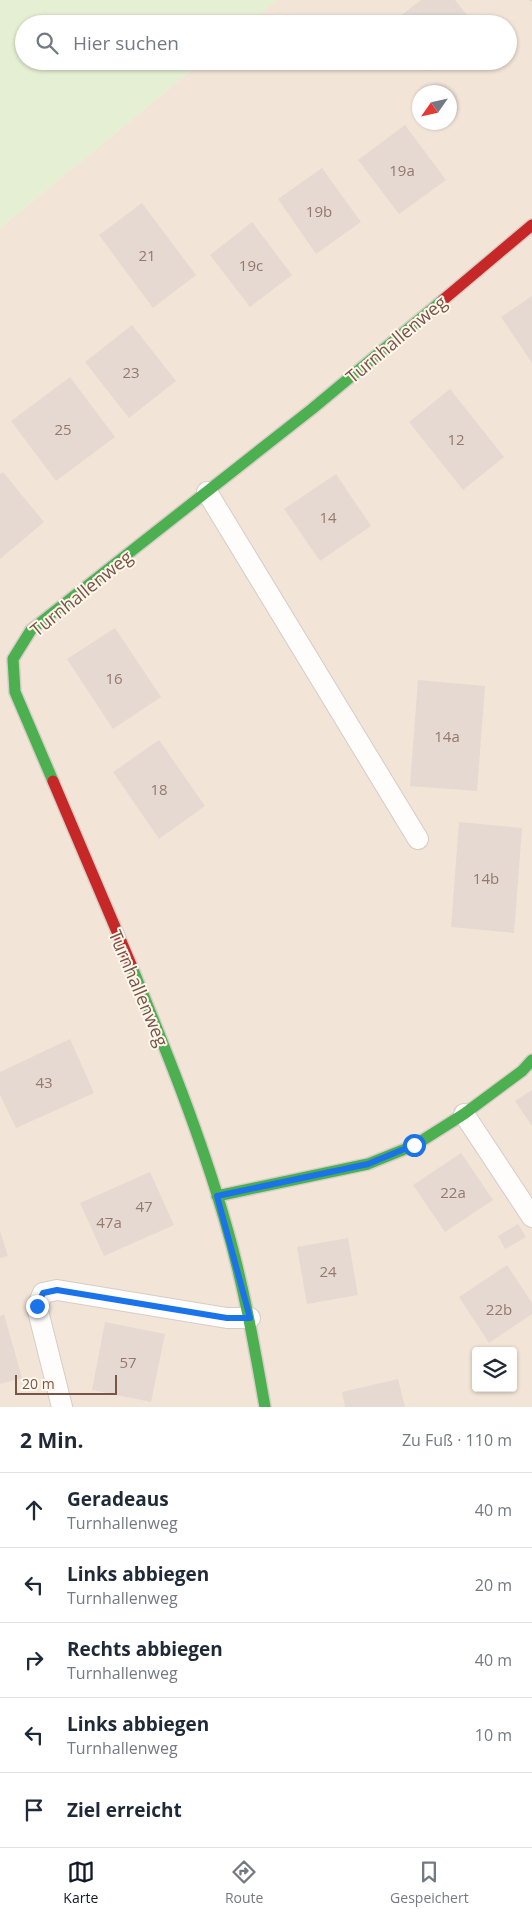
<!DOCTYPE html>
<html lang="de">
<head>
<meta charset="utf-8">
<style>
	body { margin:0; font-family:"Open Sans",sans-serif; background:#f6f6f7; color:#1f2937 }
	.controls { position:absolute; right:15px; bottom:15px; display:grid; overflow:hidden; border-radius:5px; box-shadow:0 1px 4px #0004 }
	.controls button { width:45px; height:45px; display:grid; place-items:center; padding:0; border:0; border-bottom:1px solid #e0e1e3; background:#fff; color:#1f2937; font:25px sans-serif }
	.compass { position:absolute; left:412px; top:85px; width:45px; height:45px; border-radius:50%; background:#fff; box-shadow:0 1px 4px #0004; rotate:236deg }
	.scale { position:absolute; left:15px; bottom:12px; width:102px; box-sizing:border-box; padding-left:5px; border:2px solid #785647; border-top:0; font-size:14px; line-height:18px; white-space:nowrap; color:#785647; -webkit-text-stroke:4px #fff6ec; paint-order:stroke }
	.stop { position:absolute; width:15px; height:15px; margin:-11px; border:4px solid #1a73e8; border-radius:50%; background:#fff }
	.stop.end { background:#1a73e8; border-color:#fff; box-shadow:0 1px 5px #0008 }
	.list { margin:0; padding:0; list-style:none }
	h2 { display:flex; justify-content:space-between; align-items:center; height:65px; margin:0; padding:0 20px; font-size:21px }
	h2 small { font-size:16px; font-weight:400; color:#747a83 }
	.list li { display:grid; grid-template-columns:32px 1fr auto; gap:15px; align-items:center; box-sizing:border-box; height:75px; padding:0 20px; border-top:1px solid #e0e1e3 }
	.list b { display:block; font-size:19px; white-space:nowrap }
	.list p { margin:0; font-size:16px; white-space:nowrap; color:#747a83 }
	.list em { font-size:16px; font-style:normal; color:#747a83 }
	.icon { flex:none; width:28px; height:28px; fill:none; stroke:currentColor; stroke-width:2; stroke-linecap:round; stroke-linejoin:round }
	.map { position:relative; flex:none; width:532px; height:1407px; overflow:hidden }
	.search { position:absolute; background:#fff; box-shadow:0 1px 4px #0004; left:15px; right:15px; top:15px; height:55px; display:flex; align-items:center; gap:12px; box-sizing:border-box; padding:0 18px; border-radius:28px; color:#747a83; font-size:19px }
	.sheet { height:440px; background:#fff }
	nav { display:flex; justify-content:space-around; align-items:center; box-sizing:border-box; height:70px; border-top:1px solid #e0e1e3; background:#fff; font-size:14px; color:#747a83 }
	nav a { display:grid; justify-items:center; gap:2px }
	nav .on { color:#111827 }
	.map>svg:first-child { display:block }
	.residential { fill:#f2e4d7; fill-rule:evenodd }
	.grass { fill:#e5efd3 }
	.building { fill:#e5d9d1 }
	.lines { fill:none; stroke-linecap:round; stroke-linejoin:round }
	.lane-casing { stroke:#d6cdc6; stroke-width:22 }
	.fast-casing { stroke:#d7cdc6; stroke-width:14 }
	.jam-casing { stroke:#d7cdc6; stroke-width:14 }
	.path { stroke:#dad0cc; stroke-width:3; stroke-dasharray:1 4; stroke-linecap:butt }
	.lane { stroke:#fefdfc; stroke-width:20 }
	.fast { stroke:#4caf50; stroke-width:11 }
	.jam { stroke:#c62828; stroke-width:11 }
	.route { stroke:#1a73e8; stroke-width:6 }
	.labels { text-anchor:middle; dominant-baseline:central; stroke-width:4; stroke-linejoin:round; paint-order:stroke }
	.number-label { font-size:15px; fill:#95796c }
	.street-label { font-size:18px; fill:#785647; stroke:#fff6ec }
</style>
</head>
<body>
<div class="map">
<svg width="532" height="1407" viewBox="0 0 532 1407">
	<rect width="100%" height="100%" fill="#f8f1ea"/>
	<path class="residential" d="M277 0H532V1407H0V228L203 61H508V24H248ZM420 92H450V122H420ZM476 1351H513V1388H476Z"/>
	<path class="grass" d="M0 0H277L248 24H24V61H203L0 228Z"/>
	<path class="building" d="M421 0H455L474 24H390Z
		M419 61H440L426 71Z
		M405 125 446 180 399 214 358 160Z
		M322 168 361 222 316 254 278 199Z
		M142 203 196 275 153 308 99 235Z
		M252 222 292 275 250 307 210 255Z
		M532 296V363L501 317Z
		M132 325 176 381 129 418 85 362Z
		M70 377 115 437 56 481 11 421Z
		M450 389 504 457 463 490 409 422Z
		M3 472 44 522 0 559V474Z
		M336 474 371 526 320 561 284 509Z
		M115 628 161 697 113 729 67 659Z
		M418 680 485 686 477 791 410 786Z
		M159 740 205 806 159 839 113 772Z
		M459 822 522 828 514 933 451 927Z
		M70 1039 94 1093 16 1128 0 1095V1072Z
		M532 1090V1126L515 1101Z
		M461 1153 493 1200 445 1232 413 1185Z
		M150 1172 174 1225 104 1256 80 1203Z
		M518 1224 526 1237 505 1249 498 1236Z
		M0 1231 8 1256 0 1258Z
		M348 1238 358 1295 307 1304 297 1247Z
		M507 1265 532 1303V1314L489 1343 459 1297Z
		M4 1314 22 1378 0 1384V1316Z
		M105 1322 165 1334 151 1402 92 1390Z
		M398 1379 405 1407H345L342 1392Z"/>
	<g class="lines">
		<defs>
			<path id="lane" d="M207 492 418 839
				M464 1114 532 1217
				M62 1407 37 1307 43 1293 57 1290 227 1318H250"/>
			<path id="fast" d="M53 781 15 692 13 659 31 630 312 409 443 300
				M132 967C166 1050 200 1134 225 1221 243 1282 254 1344 265 1407
				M217 1196 368 1164 415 1145 464 1114 522 1071 532 1060"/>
			<path id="jam" d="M443 300 532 225
				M53 781 132 967"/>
		</defs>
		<use href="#lane" class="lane-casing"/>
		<use href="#fast" class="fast-casing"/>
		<use href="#jam" class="jam-casing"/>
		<path class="path" d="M531 0 532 3"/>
		<use href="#lane" class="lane"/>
		<use href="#fast" class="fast"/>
		<use href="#jam" class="jam"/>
	</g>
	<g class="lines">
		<path class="route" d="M37 1306 43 1293 57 1290 227 1318H250L217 1196 368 1164 414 1145"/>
	</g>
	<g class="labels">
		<g class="number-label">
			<text x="402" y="170">19a</text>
			<text x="319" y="211">19b</text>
			<text x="147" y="255">21</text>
			<text x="251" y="265">19c</text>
			<text x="131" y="372">23</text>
			<text x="63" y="429">25</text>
			<text x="456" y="439">12</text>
			<text x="328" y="517">14</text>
			<text x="114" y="678">16</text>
			<text x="447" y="736">14a</text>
			<text x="159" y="789">18</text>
			<text x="486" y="878">14b</text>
			<text x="44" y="1082">43</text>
			<text x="453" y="1192">22a</text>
			<text x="144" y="1206">47</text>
			<text x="109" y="1222">47a</text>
			<text x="328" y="1271">24</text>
			<text x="499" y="1309">22b</text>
			<text x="128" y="1362">57</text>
		</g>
		<g class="street-label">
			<text transform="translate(396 339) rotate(-40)">Turnhallenweg</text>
			<text transform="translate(81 593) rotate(-39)">Turnhallenweg</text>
			<text transform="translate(139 988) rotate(67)">Turnhallenweg</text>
		</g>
	</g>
</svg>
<div class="controls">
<button><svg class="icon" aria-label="layers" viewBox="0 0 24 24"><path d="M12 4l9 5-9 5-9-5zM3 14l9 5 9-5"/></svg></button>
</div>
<svg class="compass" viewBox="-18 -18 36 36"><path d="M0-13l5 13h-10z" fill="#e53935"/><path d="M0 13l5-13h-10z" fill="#747a83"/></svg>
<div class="scale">20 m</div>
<div class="stop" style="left:414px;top:1145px"></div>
<div class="stop end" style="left:37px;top:1306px"></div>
<div class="search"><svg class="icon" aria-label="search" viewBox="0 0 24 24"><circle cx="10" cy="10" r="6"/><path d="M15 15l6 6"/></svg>Hier suchen</div>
</div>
<section class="sheet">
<h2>2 Min.<small>Zu Fuß · 110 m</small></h2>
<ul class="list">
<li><svg class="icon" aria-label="ahead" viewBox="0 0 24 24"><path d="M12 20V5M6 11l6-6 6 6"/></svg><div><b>Geradeaus</b><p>Turnhallenweg</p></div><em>40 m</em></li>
<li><svg class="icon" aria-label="left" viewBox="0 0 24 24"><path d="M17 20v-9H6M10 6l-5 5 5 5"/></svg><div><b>Links abbiegen</b><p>Turnhallenweg</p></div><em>20 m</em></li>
<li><svg class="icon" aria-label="right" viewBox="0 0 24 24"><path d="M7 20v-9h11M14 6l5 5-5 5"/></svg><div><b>Rechts abbiegen</b><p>Turnhallenweg</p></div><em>40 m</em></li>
<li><svg class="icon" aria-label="left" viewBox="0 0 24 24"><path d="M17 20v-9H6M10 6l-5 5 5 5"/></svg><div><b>Links abbiegen</b><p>Turnhallenweg</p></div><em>10 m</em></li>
<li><svg class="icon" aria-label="arrive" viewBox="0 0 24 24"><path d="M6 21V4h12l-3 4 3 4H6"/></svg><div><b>Ziel erreicht</b></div></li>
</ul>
</section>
<nav>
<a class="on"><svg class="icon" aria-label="map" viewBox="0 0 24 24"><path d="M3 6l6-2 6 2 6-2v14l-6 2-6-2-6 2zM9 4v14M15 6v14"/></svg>Karte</a>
<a><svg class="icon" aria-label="directions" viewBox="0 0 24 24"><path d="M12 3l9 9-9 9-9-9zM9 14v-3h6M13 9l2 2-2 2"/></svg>Route</a>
<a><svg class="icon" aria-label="saved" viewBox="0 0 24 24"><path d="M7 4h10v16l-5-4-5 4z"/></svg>Gespeichert</a>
</nav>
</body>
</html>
